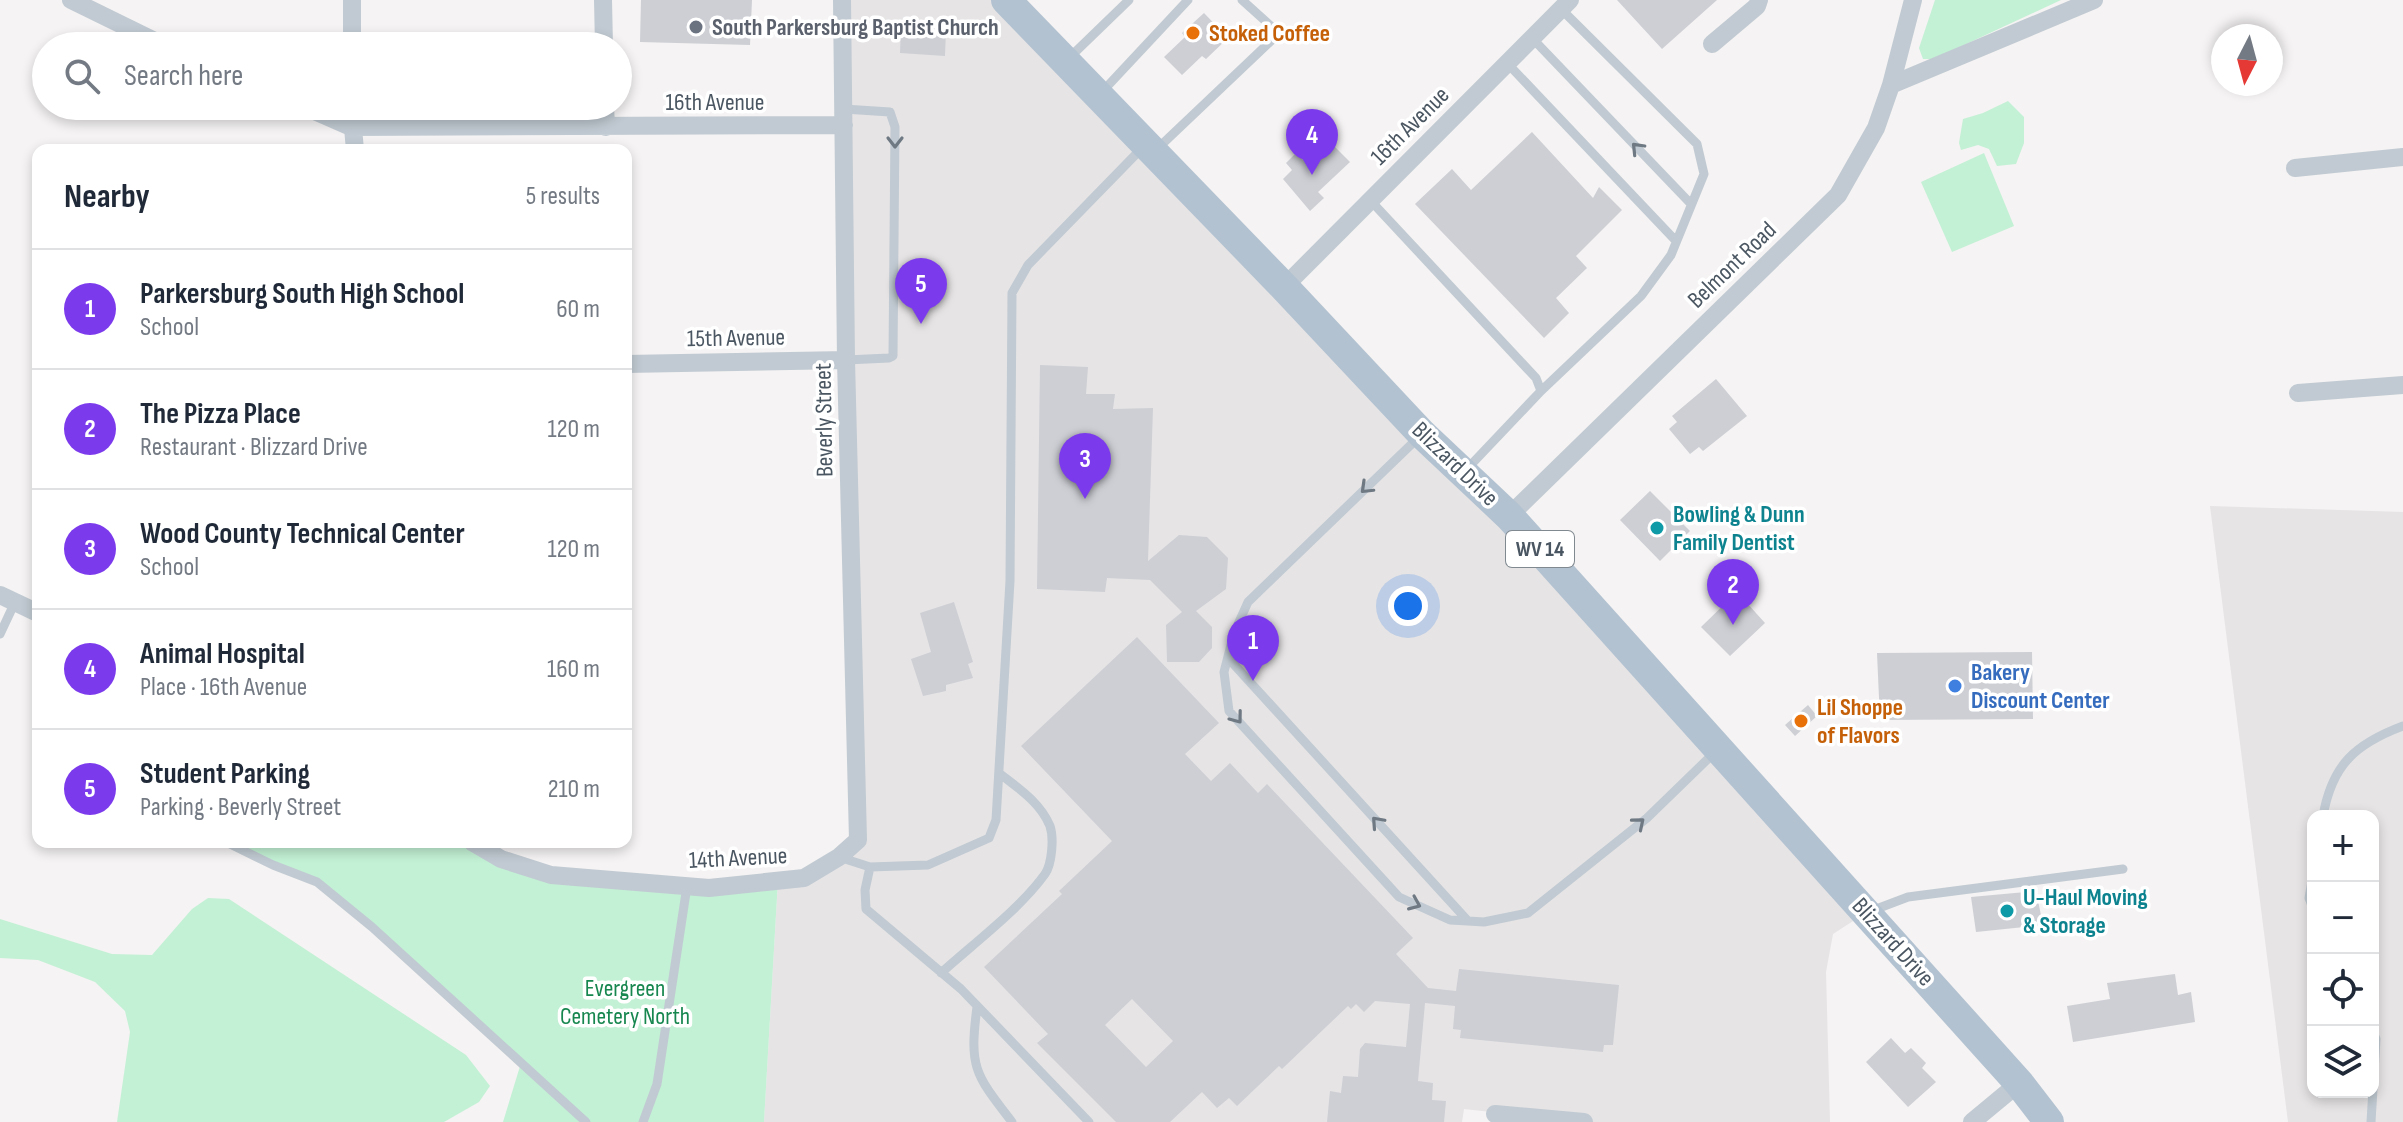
<!DOCTYPE html>
<html lang="en">
<head>
<meta charset="utf-8">
<style>
	body { margin:0; font-family:"Sofia Sans Condensed",sans-serif; background:#f2f2f3; color:#1f2937 }
	.controls { position:absolute; right:24px; bottom:24px; display:grid; overflow:hidden; border-radius:16px; box-shadow:0 4px 12px #0003 }
	.controls button { width:72px; height:72px; display:grid; place-items:center; padding:0; border:0; border-bottom:2px solid #e0e1e3; background:#fff; color:#1f2937; font:40px sans-serif }
	.compass { position:absolute; left:2211px; top:24px; width:72px; height:72px; border-radius:50%; background:#fff; box-shadow:0 4px 12px #0003; rotate:186deg }
	.you { position:absolute; left:1408px; top:606px; width:28px; height:28px; margin:-20px; border:6px solid #fff; border-radius:50%; background:#1a73e8; box-shadow:0 0 0 12px #1a73e833 }
	.badge { display:grid; place-items:center; width:52px; height:52px; border-radius:50%; background:#7c3aed; color:#fff; font-size:26px; font-weight:700 }
	.pin { position:absolute; translate:-50% -66px; filter:drop-shadow(0 2px 4px #0008) }
	.pin::after { content:''; position:absolute; top:42px; width:28px; height:24px; background:inherit; clip-path:polygon(0 0,100% 0,50% 100%) }
	.list { margin:0; padding:0; list-style:none }
	h2 { display:flex; justify-content:space-between; align-items:center; height:104px; margin:0; padding:0 32px; font-size:34px }
	h2 small { font-size:26px; font-weight:400; color:#747a83 }
	.list li { display:grid; grid-template-columns:52px 1fr auto; gap:24px; align-items:center; box-sizing:border-box; height:120px; padding:0 32px; border-top:2px solid #e0e1e3 }
	.list b { display:block; font-size:30px; white-space:nowrap }
	.list p { margin:0; font-size:26px; white-space:nowrap; color:#747a83 }
	.list em { font-size:26px; font-style:normal; color:#747a83 }
	.icon { flex:none; width:44px; height:44px; fill:none; stroke:currentColor; stroke-width:2; stroke-linecap:round; stroke-linejoin:round }
	.map { position:relative; flex:none; width:2403px; height:1122px; overflow:hidden }
	.search { position:absolute; background:#fff; box-shadow:0 4px 12px #0003; left:32px; top:32px; width:600px; height:88px; display:flex; align-items:center; gap:20px; box-sizing:border-box; padding:0 28px; border-radius:44px; color:#747a83; font-size:30px }
	.panel { position:absolute; background:#fff; box-shadow:0 4px 12px #0003; left:32px; top:144px; width:600px; height:704px; border-radius:16px }
	.map>svg:first-child { display:block }
	.education { fill:#e6e4e5; fill-rule:evenodd }
	.green { fill:#c3f1d5 }
	.building { fill:#cdcfd5; fill-rule:evenodd }
	.lines { fill:none; stroke-linecap:round; stroke-linejoin:round }
	.lane { stroke:#c1cad2; stroke-width:9 }
	.street { stroke:#c1cad2; stroke-width:18 }
	.primary { stroke:#b3c2d1; stroke-width:30 }
	.oneway { stroke:#6e7983 }
	.worship-dot { fill:#6b7280; stroke:#fff; stroke-width:3 }
	.food-dot { fill:#e8710a; stroke:#fff; stroke-width:3 }
	.culture-dot { fill:#0f9aa8; stroke:#fff; stroke-width:3 }
	.shop-dot { fill:#3f7fe0; stroke:#fff; stroke-width:3 }
	.labels { text-anchor:middle; dominant-baseline:central; stroke-width:7; stroke-linejoin:round; paint-order:stroke }
	.shield { fill:#fff; stroke:#808990; stroke-width:2 }
	.shield-label { font-size:22px; font-weight:bold; fill:#4a5661 }
	.worship-label { font-size:24px; font-weight:bold; fill:#5b616d; stroke:#fff; text-anchor:start }
	.food-label { font-size:24px; font-weight:bold; fill:#c56008; stroke:#fff; text-anchor:start }
	.street-label { font-size:24px; fill:#4a5661; stroke:#fff }
	.culture-label { font-size:24px; font-weight:bold; fill:#0d838f; stroke:#fff; text-anchor:start }
	.shop-label { font-size:24px; font-weight:bold; fill:#366cbe; stroke:#fff; text-anchor:start }
	.park-label { font-size:24px; fill:#17864f; stroke:#fff }
</style>
</head>
<body>
<div class="map">
<svg width="2403" height="1122" viewBox="0 0 2403 1122">
	<rect width="100%" height="100%" fill="#f5f3f3"/>
	<path class="education" d="M842 0H1005L1867 912 1833 934 1826 972 1830 1122H1584L1464 1109 1462 1122H764L778 880 804 878 858 839Z
		M2210 506 2403 512V1122H2288ZM2313 816H2373V1092H2313Z"/>
	<path class="green" d="M1935 0H2061L1934 59H1923L1919 48Z
		M2008 101 2024 117V143L2016 164 1997 166 1989 149 1978 145 1961 150 1959 143 1963 119 1983 113Z
		M1984 153 2014 226 1952 252 1921 182Z
		M226 842H472L551 875 709 888 778 880 764 1122H503L521 1063 317 882Z
		M208 898 229 899 466 1055 490 1086 479 1102 444 1122H117L130 1032 125 1011 95 982 38 960 0 958V919L112 954 152 955 192 909Z"/>
	<path class="building" d="M641 0H752L750 45 640 42Z
		M1617 0H1717L1662 49Z
		M1204 13 1228 38 1206 59 1202 56 1182 75 1164 57 1185 37 1182 33Z
		M901 26 946 29 945 56 900 53Z
		M1532 132 1593 198 1599 187 1622 210 1576 256 1587 268 1556 298 1569 313 1544 338 1415 204 1452 169 1471 190Z
		M1332 144 1350 162 1318 192 1324 198 1310 211 1283 179 1292 170 1286 163 1296 153 1303 160 1313 151 1318 157Z
		M1040 365 1088 367 1086 394H1115L1113 409 1153 408 1148 561 1179 535 1207 537 1228 558 1226 589 1196 611 1212 627V648L1199 662H1167L1166 625 1182 612 1150 580 1107 578 1105 592 1037 589Z
		M1716 379 1747 416 1703 451 1699 447 1690 454 1669 429 1677 422 1672 416Z
		M1650 491 1690 531 1660 561 1620 520Z
		M1737 592 1765 623 1730 656 1701 627Z
		M954 602 973 662 968 664 973 678 946 685V691L923 696 911 659 931 652 920 613Z
		M1137 637 1219 723 1185 754 1211 781 1230 763 1258 793 1267 784 1413 938 1396 954 1428 988 1456 991 1459 969 1619 985 1613 1045H1604L1603 1052 1460 1038 1461 1030 1453 1029 1455 1006 1425 1003 1418 1081 1433 1083 1432 1100 1446 1101 1444 1122H1327L1330 1091 1341 1093 1343 1076 1358 1077 1360 1049 1365 1043 1406 1047 1410 1004 1375 1001 1364 1012 1356 1004 1351 1009 1348 1006 1282 1069 1279 1066 1237 1106 1229 1098 1217 1108 1202 1092 1170 1122H1116L1037 1043 1048 1034 984 967 1062 894 1059 891 1112 841 1021 746ZM1132 999 1173 1041 1146 1067 1105 1025Z
		M2032 652 2033 719 1880 720 1877 653Z
		M1808 705 1817 716 1795 736 1785 725Z
		M2036 891 2043 925 1976 932 1971 897Z
		M2175 974 2178 995 2191 992 2195 1022 2073 1042 2067 1006 2110 999 2107 983Z
		M1891 1038 1905 1053 1911 1048 1926 1063 1922 1068 1936 1082 1908 1107 1866 1062Z"/>
	<g class="lines">
		<path class="lane" d="M1532 38 1691 204
			M1068 59 1129 0
			M1507 63 1676 241
			M1101 93 1188 0
			M844 109 890 112 895 127 893 356 889 358 846 360
			M1157 149 1274 38 1272 27 1242 0
			M1370 200 1536 378 1541 391 1466 470
			M1541 391 1641 296 1671 255 1704 174 1697 144 1561 9
			M1420 436 1248 602 1234 633 1224 672 1229 711 1399 897 1450 920 1468 921 1484 922 1528 913 1647 818 1714 753
			M0 634 15 602
			M1228 658 1468 921
			M2323 816C2332 765 2355 744 2403 726
			M226 842 273 865 317 882 372 927 586 1122
			M839 857 870 867 928 865 989 838 996 820 1010 581 1012 293 1028 265 1143 147
			M870 867 865 890 866 909 961 989 1089 1122
			M2313 875 2309 898 2313 908
			M1871 911 1908 897 2123 869
			M941 973C973 944 1020 909 1045 874 1052 864 1054 838 1050 826 1040 802 1018 788 999 773
			M977 1007C969 1068 975 1074 1012 1122
			M643 1122 657 1084 687 886
			M2371 1122 2376 1039 2373 1032"/>
		<path class="street" d="M71 0 165 46
			M603 0 604 46
			M1712 44 1757 6 1759 0
			M352 46V0
			M1891 85 2094 0
			M303 106 351 127 844 125
			M351 106 355 150
			M605 106 606 127
			M2295 168 2403 157
			M1284 287 1570 0
			M626 364 846 360
			M2298 393 2403 385
			M1509 516 1838 195 1876 128 1891 85 1913 0
			M0 595 38 613
			M472 842 501 859 551 875 709 888 804 878 839 857 858 840 846 360 842 0
			M1495 1114 1584 1122
			M1972 1122 2019 1083"/>
		<path class="primary" d="M1006 0 1284 287 1422 434 1509 516 2019 1083 2049 1122"/>
	</g>
	<defs><path id="oneway-chevron" d="M-2-3.5L2.5 0L-2 3.5" fill="none" stroke-width="1.6" stroke-linecap="round" stroke-linejoin="round" transform="scale(2)"/></defs>
	<g class="oneway">
		<use href="#oneway-chevron" transform="translate(895 142) rotate(90)"/>
		<use href="#oneway-chevron" transform="translate(1637 148) rotate(-134)"/>
		<use href="#oneway-chevron" transform="translate(1366 488) rotate(136)"/>
		<use href="#oneway-chevron" transform="translate(1237 718) rotate(53)"/>
		<use href="#oneway-chevron" transform="translate(1377 822) rotate(-132)"/>
		<use href="#oneway-chevron" transform="translate(1639 823) rotate(-40)"/>
		<use href="#oneway-chevron" transform="translate(1415 904) rotate(23)"/>
	</g>
	<circle class="worship-dot" cx="696" cy="27" r="8"/>
	<g class="food-dot">
		<circle cx="1193" cy="33" r="8"/>
		<circle cx="1801" cy="721" r="8"/>
	</g>
	<g class="culture-dot">
		<circle cx="1657" cy="528" r="8"/>
		<circle cx="2007" cy="911" r="8"/>
	</g>
	<circle class="shop-dot" cx="1955" cy="686" r="8"/>
	<g class="labels">
		<rect class="shield" x="1506" y="531" width="68" height="36" rx="6"/>
		<g class="shield-label">
			<text x="1540" y="549">WV 14</text>
		</g>
		<g class="worship-label">
			<text x="712" y="27">South Parkersburg Baptist Church</text>
		</g>
		<g class="food-label">
			<text x="1209" y="33">Stoked Coffee</text>
			<text x="1817" y="707">Lil Shoppe<tspan x="1817" dy="28">of Flavors</tspan></text>
		</g>
		<g class="street-label">
			<text x="715" y="102">16th Avenue</text>
			<text transform="translate(1410 126) rotate(-45)">16th Avenue</text>
			<text transform="translate(1732 265) rotate(-44)">Belmont Road</text>
			<text transform="translate(736 338) rotate(-1)">15th Avenue</text>
			<text transform="translate(824 420) rotate(-91)">Beverly Street</text>
			<text transform="translate(1455 464) rotate(44)">Blizzard Drive</text>
			<text transform="translate(738 858) rotate(-3)">14th Avenue</text>
			<text transform="translate(1893 942) rotate(48)">Blizzard Drive</text>
		</g>
		<g class="culture-label">
			<text x="1673" y="514">Bowling &amp; Dunn<tspan x="1673" dy="28">Family Dentist</tspan></text>
			<text x="2023" y="897">U-Haul Moving<tspan x="2023" dy="28">&amp; Storage</tspan></text>
		</g>
		<g class="shop-label">
			<text x="1971" y="672">Bakery<tspan x="1971" dy="28">Discount Center</tspan></text>
		</g>
		<g class="park-label">
			<text x="625" y="988">Evergreen<tspan x="625" dy="28">Cemetery North</tspan></text>
		</g>
	</g>
</svg>
<div class="controls">
<button>+</button>
<button>−</button>
<button><svg class="icon" aria-label="locate" viewBox="0 0 24 24"><circle cx="12" cy="12" r="6"/><path d="M12 2v4M12 18v4M2 12h4M18 12h4"/></svg></button>
<button><svg class="icon" aria-label="layers" viewBox="0 0 24 24"><path d="M12 4l9 5-9 5-9-5zM3 14l9 5 9-5"/></svg></button>
</div>
<svg class="compass" viewBox="-18 -18 36 36"><path d="M0-13l5 13h-10z" fill="#e53935"/><path d="M0 13l5-13h-10z" fill="#747a83"/></svg>
<div class="you"></div>
<div class="pin badge" style="left:1253px;top:681px">1</div>
<div class="pin badge" style="left:1733px;top:625px">2</div>
<div class="pin badge" style="left:1085px;top:499px">3</div>
<div class="pin badge" style="left:1312px;top:175px">4</div>
<div class="pin badge" style="left:921px;top:324px">5</div>
<div class="search"><svg class="icon" aria-label="search" viewBox="0 0 24 24"><circle cx="10" cy="10" r="6"/><path d="M15 15l6 6"/></svg>Search here</div>
<section class="panel">
<h2>Nearby<small>5 results</small></h2>
<ul class="list">
<li><span class="badge">1</span><div><b>Parkersburg South High School</b><p>School</p></div><em>60 m</em></li>
<li><span class="badge">2</span><div><b>The Pizza Place</b><p>Restaurant · Blizzard Drive</p></div><em>120 m</em></li>
<li><span class="badge">3</span><div><b>Wood County Technical Center</b><p>School</p></div><em>120 m</em></li>
<li><span class="badge">4</span><div><b>Animal Hospital</b><p>Place · 16th Avenue</p></div><em>160 m</em></li>
<li><span class="badge">5</span><div><b>Student Parking</b><p>Parking · Beverly Street</p></div><em>210 m</em></li>
</ul>
</section>
</div>
</body>
</html>
